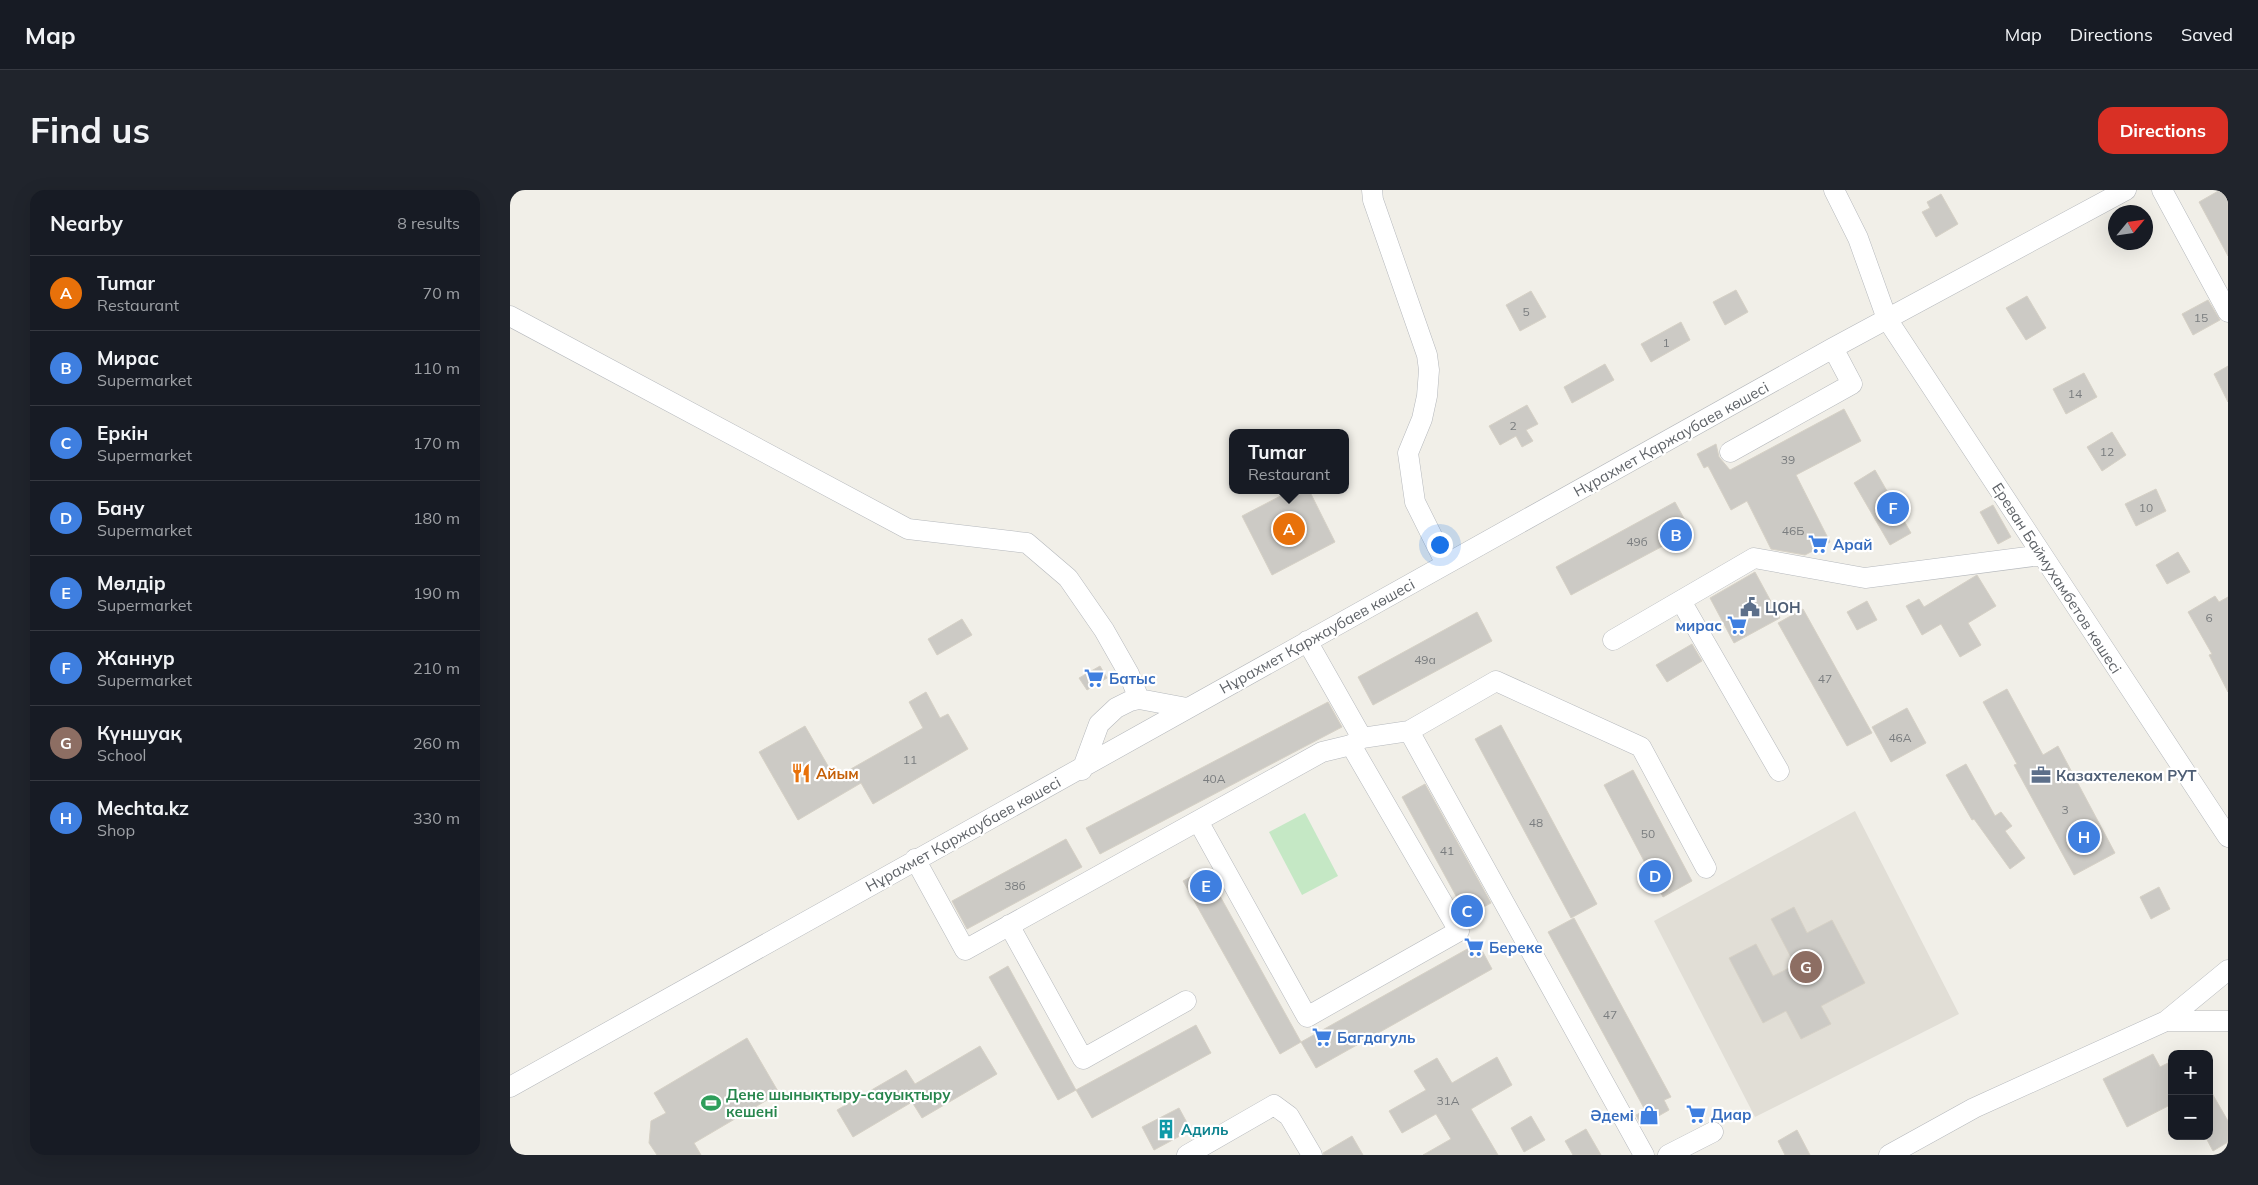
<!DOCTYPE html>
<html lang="en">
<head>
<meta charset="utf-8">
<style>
	body { margin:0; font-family:Mulish,sans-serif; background:#20242c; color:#f1f3f6 }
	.controls { position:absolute; right:15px; bottom:15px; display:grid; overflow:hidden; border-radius:10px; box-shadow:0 5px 20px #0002 }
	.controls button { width:45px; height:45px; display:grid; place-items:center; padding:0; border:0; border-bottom:1px solid #363941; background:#171b24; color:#f1f3f6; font:25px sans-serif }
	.compass { position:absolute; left:1598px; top:15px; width:45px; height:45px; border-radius:50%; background:#171b24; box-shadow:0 5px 20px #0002; rotate:61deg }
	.you { position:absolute; left:929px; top:354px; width:18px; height:18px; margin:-12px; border:4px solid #fff; border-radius:50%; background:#1a73e8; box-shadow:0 0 0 8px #1a73e833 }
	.badge { display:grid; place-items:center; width:32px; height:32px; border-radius:50%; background:#d93025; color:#fff; font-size:16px; font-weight:700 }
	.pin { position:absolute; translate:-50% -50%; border:2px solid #fff; box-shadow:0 1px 5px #0006 }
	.popup { position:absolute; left:719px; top:239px; width:120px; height:65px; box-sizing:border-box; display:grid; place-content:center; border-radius:10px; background:#171b24; filter:drop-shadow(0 1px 4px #0005); font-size:16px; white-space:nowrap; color:#9ea1a6 }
	.popup b { font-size:19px; color:#f1f3f6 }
	.popup::after { content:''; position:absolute; left:50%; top:100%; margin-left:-10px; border:10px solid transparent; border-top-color:#171b24 }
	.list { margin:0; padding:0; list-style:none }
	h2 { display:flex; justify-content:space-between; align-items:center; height:65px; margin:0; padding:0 20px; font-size:21px }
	h2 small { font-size:16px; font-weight:400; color:#9ea1a6 }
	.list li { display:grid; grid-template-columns:32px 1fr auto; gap:15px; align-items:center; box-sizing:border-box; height:75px; padding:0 20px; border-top:1px solid #363941 }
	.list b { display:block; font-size:19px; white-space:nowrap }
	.list p { margin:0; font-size:16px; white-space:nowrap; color:#9ea1a6 }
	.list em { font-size:16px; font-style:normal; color:#9ea1a6 }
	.map { position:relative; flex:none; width:1718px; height:965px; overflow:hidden; border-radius:15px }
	header { display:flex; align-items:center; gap:30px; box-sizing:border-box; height:70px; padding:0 25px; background:#171b24; border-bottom:1px solid #363941 }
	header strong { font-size:24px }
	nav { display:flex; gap:28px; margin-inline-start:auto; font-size:18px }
	.intro { display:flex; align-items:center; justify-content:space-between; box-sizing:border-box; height:120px; padding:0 30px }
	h1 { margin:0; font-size:35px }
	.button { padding:12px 22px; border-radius:15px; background:#d93025; color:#fff; font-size:18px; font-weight:700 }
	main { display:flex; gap:30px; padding:0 30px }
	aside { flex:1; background:#171b24; border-radius:15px; box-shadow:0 5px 20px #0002 }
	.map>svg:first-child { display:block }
	.education { fill:#e1ded6 }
	.green { fill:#c5e8c5 }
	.building { fill:#cccac5; stroke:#d6d1c6 }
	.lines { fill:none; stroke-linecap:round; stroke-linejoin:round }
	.minor-casing { stroke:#b5b8bc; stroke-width:21 }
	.minor { stroke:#fff; stroke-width:20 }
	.labels { text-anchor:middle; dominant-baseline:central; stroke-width:4.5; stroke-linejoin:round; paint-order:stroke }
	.number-label { font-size:12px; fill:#7a7d7f }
	.street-label { font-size:15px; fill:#5f6368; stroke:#fff }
	.shop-label { font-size:15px; font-weight:bold; fill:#366cbe; stroke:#fff; text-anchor:start }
	.service-label { font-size:15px; font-weight:bold; fill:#4e5e75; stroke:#fff; text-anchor:start }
	.food-label { font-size:15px; font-weight:bold; fill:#c56008; stroke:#fff; text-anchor:start }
	.leisure-label { font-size:15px; font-weight:bold; fill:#27864d; stroke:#fff; text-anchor:start }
	.culture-label { font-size:15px; font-weight:bold; fill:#0d838f; stroke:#fff; text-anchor:start }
</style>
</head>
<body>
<header>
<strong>Map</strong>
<nav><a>Map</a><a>Directions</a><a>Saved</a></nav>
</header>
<div class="intro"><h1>Find us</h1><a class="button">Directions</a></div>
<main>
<aside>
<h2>Nearby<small>8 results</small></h2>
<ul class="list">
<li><span class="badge" style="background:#e8710a">A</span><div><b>Tumar</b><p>Restaurant</p></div><em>70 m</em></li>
<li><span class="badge" style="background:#3f7fe0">B</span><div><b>Мирас</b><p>Supermarket</p></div><em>110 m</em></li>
<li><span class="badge" style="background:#3f7fe0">C</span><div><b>Еркін</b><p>Supermarket</p></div><em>170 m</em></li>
<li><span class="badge" style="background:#3f7fe0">D</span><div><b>Бану</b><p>Supermarket</p></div><em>180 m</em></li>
<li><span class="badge" style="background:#3f7fe0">E</span><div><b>Мөлдір</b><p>Supermarket</p></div><em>190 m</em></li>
<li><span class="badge" style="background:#3f7fe0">F</span><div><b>Жаннур</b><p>Supermarket</p></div><em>210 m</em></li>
<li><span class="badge" style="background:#8d6e63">G</span><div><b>Күншуақ</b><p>School</p></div><em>260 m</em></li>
<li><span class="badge" style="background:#3f7fe0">H</span><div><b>Mechta.kz</b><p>Shop</p></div><em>330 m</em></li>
</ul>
</aside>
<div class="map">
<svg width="1718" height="965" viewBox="0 0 1718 965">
	<rect width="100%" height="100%" fill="#f1efe8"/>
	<path class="education" d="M1345 621 1449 824 1245 927 1144 731Z"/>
	<path class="green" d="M795 623 828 686 792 705 759 642Z"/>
	<path class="building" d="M1710 0H1718V66L1689 12Z
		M1431 4 1448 34 1426 47 1412 22 1420 18 1417 12Z
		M1226 100 1238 122 1215 135 1203 112Z
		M1021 101 1036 127 1010 141 996 115Z
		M1517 106 1536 138 1516 150 1496 118Z
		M1698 110 1710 130 1683 145 1672 124Z
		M1171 132 1180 150 1141 172 1131 154Z
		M1095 174 1104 190 1062 213 1054 197Z
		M1718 176V212L1704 184Z
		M1574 183 1587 207 1556 224 1543 199Z
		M1017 215 1028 234 1016 240 1023 251 1012 257 1006 246 990 255 979 236Z
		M1334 219 1351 251 1286 285 1320 352 1295 365 1261 359 1237 311 1221 320 1198 276 1194 278 1187 264 1206 254 1209 267 1220 280Z
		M1602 242 1616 265 1592 281 1577 257Z
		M1365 280 1401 343 1380 355 1344 293Z
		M1646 299 1656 321 1626 336 1615 314Z
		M782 300H799L825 352 762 385 732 326Z
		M1165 312 1181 341 1061 405 1046 377Z
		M1483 315 1501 347 1488 354 1470 322Z
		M1668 362 1680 382 1657 394 1646 375Z
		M1245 382 1270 428 1224 453 1200 408Z
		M1467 385 1486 416 1458 433 1471 455 1450 467 1431 434 1412 445 1396 416 1409 409 1414 417Z
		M1705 406 1709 412 1718 407V502L1699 465 1702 464 1678 422Z
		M1357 411 1367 430 1347 440 1337 422Z
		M1293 419 1362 543 1337 556 1268 433Z
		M967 422 982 451 863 515 848 487Z
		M452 429 462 445 427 465 418 449Z
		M1182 454 1192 471 1157 492 1146 475Z
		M590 476 597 488 577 500 569 488Z
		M1497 499 1533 565 1548 556 1605 663 1564 685 1504 575 1507 574 1473 512Z
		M416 502 430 528 438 524 458 559 363 614 351 593 288 630 249 562 295 536 325 588 413 538 399 512Z
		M818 512 832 537 590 664 576 638Z
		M1397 518 1416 553 1381 572 1362 537Z
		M991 535 1087 714 1061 728 965 549Z
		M1456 574 1485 626 1491 622 1502 636 1495 641 1515 668 1500 679 1464 629 1462 630 1436 585Z
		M1123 580 1182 691 1153 707 1094 595Z
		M915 594 981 713 957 726 892 607Z
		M556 649 572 677 457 739 442 711Z
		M695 679 791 852 968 753 982 779 806 878 791 852 770 864 673 691Z
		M1649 697 1660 719 1641 729 1630 707Z
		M1284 717 1297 743 1322 730 1355 793 1311 816 1321 834 1291 849 1276 821 1253 833 1219 768 1246 754 1263 786 1285 775 1261 729Z
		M1064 728 1161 907 1154 910 1159 920 1131 936 1126 925 1135 920 1038 742Z
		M498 776 566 900 548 910 479 787Z
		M686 835 701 863 582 928 566 900Z
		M237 848 269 903 184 953 191 965H147L139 953 141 931 156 923 144 903Z
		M470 856 487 884 412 928 402 912 343 947 327 920 396 880 405 894Z
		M1643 864 1650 877 1662 871V914L1617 937 1593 889Z
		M987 867 1002 895 961 919 988 965H913L941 949 926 924 892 943 879 921 916 900 904 881 927 868 942 893Z
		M1699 898 1718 931V952L1703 961 1695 946H1699Z
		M669 918 681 940 644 960 632 937Z
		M1021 926 1035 950 1014 962 1001 938Z
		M1076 939 1091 965H1063L1055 951Z
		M1287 940 1300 965H1275L1268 951Z
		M842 946 853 965H814L813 963Z"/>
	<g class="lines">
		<defs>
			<path id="minor" d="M862 0 863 10 917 165 919 180 917 206 912 229 898 263 905 312 936 374
				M1324 0 1348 48 1377 129 1718 647
				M1652 0 1718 122
				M0 126 398 339 517 353 558 388 594 440 619 484 629 509
				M1220 262 1342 194 1323 158
				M1171 411 1269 581
				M1103 450 1244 368 1355 388 1532 365
				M899 541 1134 965
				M852 548 899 541 986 491 1131 557 1196 678
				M572 580 589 534 606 518 620 511 629 509 677 518
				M688 631 797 827 949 741 841 555
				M405 669 455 760 812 562 841 555 852 548 797 451
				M499 735 573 869 676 811
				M1718 780 1656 831H1718
				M0 897 1323 158 1616 0
				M677 965 764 915 779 926 802 965
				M1158 965 1203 942
				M1379 965 1464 918 1656 831"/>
		</defs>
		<use href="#minor" class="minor-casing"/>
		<use href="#minor" class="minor"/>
	</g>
	<defs>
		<symbol id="supermarket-bare" viewBox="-9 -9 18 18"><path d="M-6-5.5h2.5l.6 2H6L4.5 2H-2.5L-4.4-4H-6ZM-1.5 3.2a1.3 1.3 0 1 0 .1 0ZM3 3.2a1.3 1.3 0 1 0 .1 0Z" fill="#3f7fe0" stroke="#fff" stroke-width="2.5" paint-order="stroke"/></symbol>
		<symbol id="civic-bare" viewBox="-9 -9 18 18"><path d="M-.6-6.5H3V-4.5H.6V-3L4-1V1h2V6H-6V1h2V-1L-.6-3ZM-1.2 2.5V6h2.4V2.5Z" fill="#5c6f8a" stroke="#fff" stroke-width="2.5" paint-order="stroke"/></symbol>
		<symbol id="restaurant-bare" viewBox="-9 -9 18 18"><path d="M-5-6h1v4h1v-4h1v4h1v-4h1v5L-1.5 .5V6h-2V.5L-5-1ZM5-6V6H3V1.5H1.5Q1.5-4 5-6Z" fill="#e8710a" stroke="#fff" stroke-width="2.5" paint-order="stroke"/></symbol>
		<symbol id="office-bare" viewBox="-9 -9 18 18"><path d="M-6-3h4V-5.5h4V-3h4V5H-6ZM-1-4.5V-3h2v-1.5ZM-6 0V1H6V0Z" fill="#5c6f8a" stroke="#fff" stroke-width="2.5" paint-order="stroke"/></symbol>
		<symbol id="stadium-bare" viewBox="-9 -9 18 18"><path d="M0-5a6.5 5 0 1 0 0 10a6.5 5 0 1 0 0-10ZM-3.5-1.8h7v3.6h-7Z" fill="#2e9e5b" stroke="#fff" stroke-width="2.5" paint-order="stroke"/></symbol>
		<symbol id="shop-bare" viewBox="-9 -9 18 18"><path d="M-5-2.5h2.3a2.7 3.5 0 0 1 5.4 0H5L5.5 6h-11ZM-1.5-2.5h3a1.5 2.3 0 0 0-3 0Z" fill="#3f7fe0" stroke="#fff" stroke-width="2.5" paint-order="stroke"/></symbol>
		<symbol id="building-bare" viewBox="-9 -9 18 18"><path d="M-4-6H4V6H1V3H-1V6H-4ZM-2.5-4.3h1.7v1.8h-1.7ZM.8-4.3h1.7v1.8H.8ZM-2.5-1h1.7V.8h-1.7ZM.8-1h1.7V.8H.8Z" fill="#0f9aa8" stroke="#fff" stroke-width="2.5" paint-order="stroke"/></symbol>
	</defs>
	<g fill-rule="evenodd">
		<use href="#supermarket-bare" x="1294" y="340" width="28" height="28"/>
		<use href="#civic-bare" x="1226" y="403" width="28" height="28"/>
		<use href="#supermarket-bare" x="1213" y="421" width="28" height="28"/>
		<use href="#supermarket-bare" x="570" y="474" width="28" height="28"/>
		<use href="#restaurant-bare" x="277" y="569" width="28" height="28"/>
		<use href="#office-bare" x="1517" y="571" width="28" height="28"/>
		<use href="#supermarket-bare" x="950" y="743" width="28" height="28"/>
		<use href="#supermarket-bare" x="798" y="833" width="28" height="28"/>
		<use href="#stadium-bare" x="187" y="899" width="28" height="28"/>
		<use href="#supermarket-bare" x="1172" y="910" width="28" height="28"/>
		<use href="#shop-bare" x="1125" y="911" width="28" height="28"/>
		<use href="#building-bare" x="642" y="925" width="28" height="28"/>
	</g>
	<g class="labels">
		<g class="number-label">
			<text x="1016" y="121">5</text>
			<text x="1691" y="127">15</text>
			<text x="1156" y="152">1</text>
			<text x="1565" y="203">14</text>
			<text x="1003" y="235">2</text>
			<text x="1597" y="261">12</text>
			<text x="1278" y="269">39</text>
			<text x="1636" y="317">10</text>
			<text x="1283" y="340">46Б</text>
			<text x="1127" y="351">49б</text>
			<text x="1699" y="427">6</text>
			<text x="915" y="469">49а</text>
			<text x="1315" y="488">47</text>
			<text x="1390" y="547">46А</text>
			<text x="400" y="569">11</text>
			<text x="704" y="588">40А</text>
			<text x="1555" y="619">3</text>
			<text x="1026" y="632">48</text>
			<text x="1138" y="643">50</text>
			<text x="937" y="660">41</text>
			<text x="505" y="695">38б</text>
			<text x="1100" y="824">47</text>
			<text x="938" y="910">31А</text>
		</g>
		<g class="street-label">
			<text transform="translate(1161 249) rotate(-29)">Нұрахмет Қаржаубаев көшесі</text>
			<text transform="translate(1547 388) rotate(57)">Ереван Баймухамбетов көшесі</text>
			<text transform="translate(807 446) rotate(-29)">Нұрахмет Қаржаубаев көшесі</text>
			<text transform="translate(453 644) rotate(-29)">Нұрахмет Қаржаубаев көшесі</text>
		</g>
		<g class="shop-label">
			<text x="1323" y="354">Арай</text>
			<text x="1212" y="435" text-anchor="end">мирас</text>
			<text x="599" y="488">Батыс</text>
			<text x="979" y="757">Береке</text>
			<text x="827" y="847">Багдагуль</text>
			<text x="1201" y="924">Диар</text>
			<text x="1124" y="925" text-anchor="end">Әдемі</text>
		</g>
		<g class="service-label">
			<text x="1255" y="417">ЦОН</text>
			<text x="1546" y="585">Казахтелеком РУТ</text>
		</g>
		<g class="food-label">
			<text x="306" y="583">Айым</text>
		</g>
		<g class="leisure-label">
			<text x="216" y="904">Дене шынықтыру-сауықтыру<tspan x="216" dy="17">кешені</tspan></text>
		</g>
		<g class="culture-label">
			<text x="671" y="939">Адиль</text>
		</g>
	</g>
</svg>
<div class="controls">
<button>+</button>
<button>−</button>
</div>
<svg class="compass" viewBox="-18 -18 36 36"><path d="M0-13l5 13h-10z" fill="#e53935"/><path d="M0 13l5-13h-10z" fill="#9ea1a6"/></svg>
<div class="you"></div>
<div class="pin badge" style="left:779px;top:339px;background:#e8710a">A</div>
<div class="popup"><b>Tumar</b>Restaurant</div>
<div class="pin badge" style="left:1166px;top:345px;background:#3f7fe0">B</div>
<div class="pin badge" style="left:957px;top:721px;background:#3f7fe0">C</div>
<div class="pin badge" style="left:1145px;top:686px;background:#3f7fe0">D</div>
<div class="pin badge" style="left:696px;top:696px;background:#3f7fe0">E</div>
<div class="pin badge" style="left:1383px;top:318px;background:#3f7fe0">F</div>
<div class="pin badge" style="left:1296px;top:777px;background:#8d6e63">G</div>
<div class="pin badge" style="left:1574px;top:647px;background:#3f7fe0">H</div>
</div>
</main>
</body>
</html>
